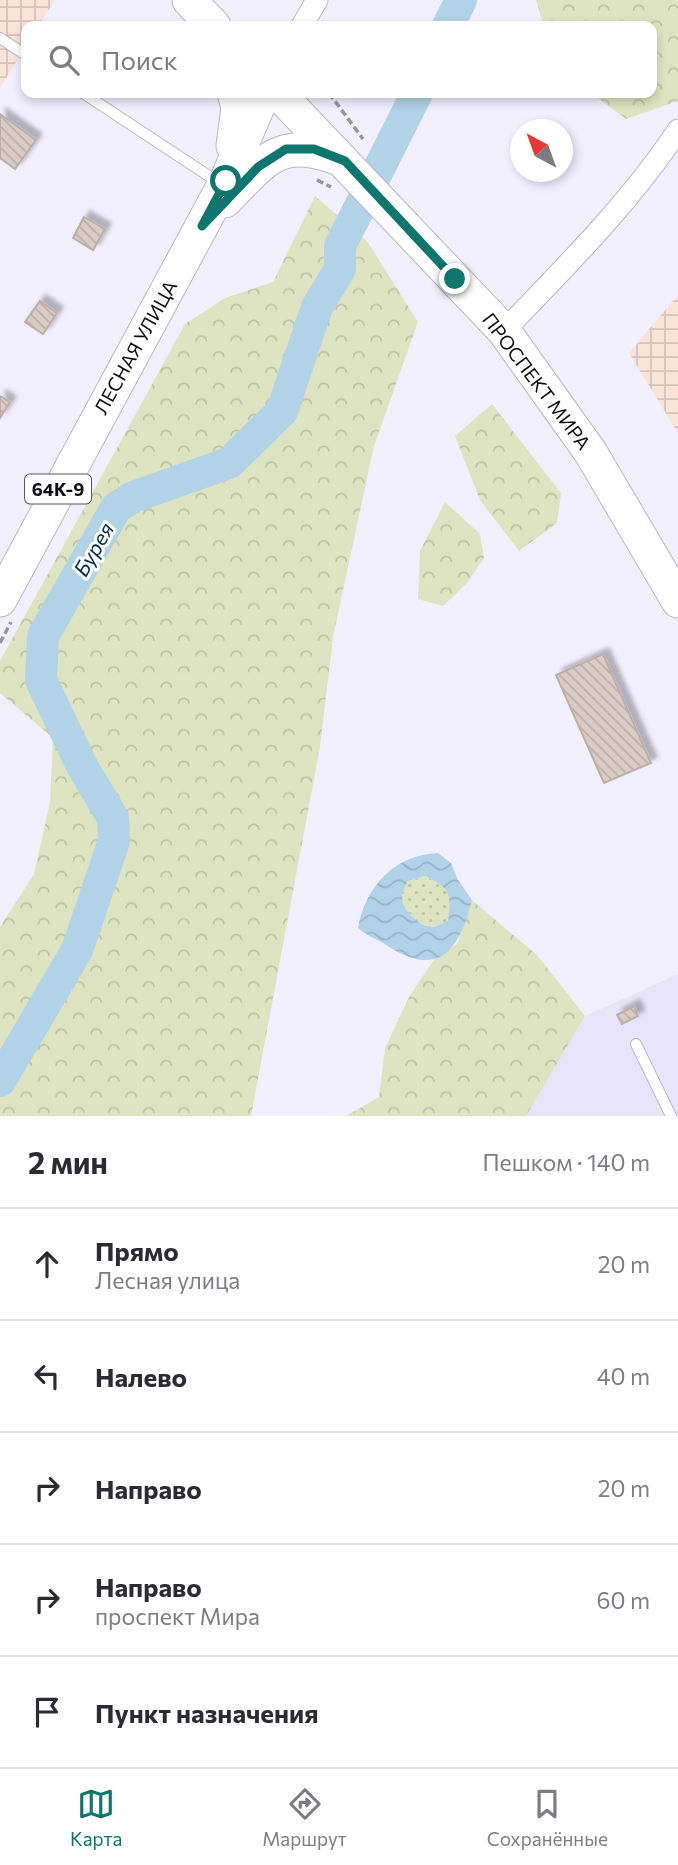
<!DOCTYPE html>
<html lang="ru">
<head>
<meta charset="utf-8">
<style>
	body { margin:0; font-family:Commissioner,sans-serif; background:#f2f2f3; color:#2b2b33 }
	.compass { position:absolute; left:510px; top:119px; width:63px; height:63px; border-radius:50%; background:#fff; box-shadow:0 4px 10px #0003; rotate:319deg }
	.stop { position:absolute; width:21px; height:21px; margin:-16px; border:5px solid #0f766e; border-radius:50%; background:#fff }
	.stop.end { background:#0f766e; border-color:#fff; box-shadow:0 2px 7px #0008 }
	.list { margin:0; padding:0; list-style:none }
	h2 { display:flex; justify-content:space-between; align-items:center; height:91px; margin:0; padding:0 28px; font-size:30px }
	h2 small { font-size:23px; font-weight:400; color:#7c7c81 }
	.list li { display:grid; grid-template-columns:46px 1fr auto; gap:21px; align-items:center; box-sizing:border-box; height:112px; padding:0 28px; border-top:2px solid #e1e1e2 }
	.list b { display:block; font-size:26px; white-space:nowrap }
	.list p { margin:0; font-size:23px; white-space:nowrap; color:#7c7c81 }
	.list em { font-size:23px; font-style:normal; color:#7c7c81 }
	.icon { flex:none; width:38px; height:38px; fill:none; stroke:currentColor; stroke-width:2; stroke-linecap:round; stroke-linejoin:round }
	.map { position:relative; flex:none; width:678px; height:1116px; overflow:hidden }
	.search { position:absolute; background:#fff; box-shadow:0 4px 10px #0003; left:21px; right:21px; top:21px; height:77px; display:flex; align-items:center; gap:18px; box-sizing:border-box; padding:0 24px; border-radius:14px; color:#7c7c81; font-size:26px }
	.sheet { height:651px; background:#fff }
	nav { display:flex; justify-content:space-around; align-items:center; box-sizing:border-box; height:98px; border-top:2px solid #e1e1e2; background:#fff; font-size:19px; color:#7c7c81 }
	nav a { display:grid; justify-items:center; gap:4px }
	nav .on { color:#0f766e }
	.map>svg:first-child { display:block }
	.built { fill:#e7e3f9 }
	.industrial { fill:url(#industrial-grid) }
	.grass { fill:url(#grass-dots) }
	.forest { fill:url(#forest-crowns) }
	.water { fill:url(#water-waves); fill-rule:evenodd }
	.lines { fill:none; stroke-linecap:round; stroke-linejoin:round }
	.river { stroke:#b2d2e8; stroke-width:32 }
	.building { fill:url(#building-back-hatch); stroke:#bdaea8; stroke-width:2; filter:url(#shadow) }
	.lane-casing { stroke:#b7b5c3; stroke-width:12 }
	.street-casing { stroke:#b7b5c3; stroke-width:23 }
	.primary-casing { stroke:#b7b5c3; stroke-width:35 }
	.path { stroke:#96949f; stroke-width:3.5; stroke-dasharray:7 3.5; stroke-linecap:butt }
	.lane { stroke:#fff; stroke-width:10 }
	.street { stroke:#fff; stroke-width:21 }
	.primary { stroke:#fff; stroke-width:33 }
	.route { stroke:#0f766e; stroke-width:9 }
	.labels { text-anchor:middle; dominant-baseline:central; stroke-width:6; stroke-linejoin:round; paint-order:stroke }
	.shield { fill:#fff; stroke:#565659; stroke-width:2 }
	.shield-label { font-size:18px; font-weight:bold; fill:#0e0d12 }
	.street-label { font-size:19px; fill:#0e0d12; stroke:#fff }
	.water-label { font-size:21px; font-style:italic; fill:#022d44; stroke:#fff }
</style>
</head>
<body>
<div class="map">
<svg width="678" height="1116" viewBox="0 0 678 1116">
	<defs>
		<pattern id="industrial-grid" width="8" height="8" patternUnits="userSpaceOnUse" patternTransform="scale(1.75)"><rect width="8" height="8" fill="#fae3d8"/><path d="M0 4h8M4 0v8" fill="none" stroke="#d5c2b8"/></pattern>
		<pattern id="grass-dots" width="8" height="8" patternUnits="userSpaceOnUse" patternTransform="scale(1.75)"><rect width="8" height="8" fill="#dee3c2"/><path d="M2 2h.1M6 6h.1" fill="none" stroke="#bdc2a6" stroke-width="1.8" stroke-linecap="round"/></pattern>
		<pattern id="forest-crowns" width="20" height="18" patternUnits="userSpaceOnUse" patternTransform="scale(1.75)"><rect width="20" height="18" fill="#dee3c2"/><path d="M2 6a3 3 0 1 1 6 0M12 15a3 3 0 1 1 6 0" fill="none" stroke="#bdc2a6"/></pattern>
		<pattern id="water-waves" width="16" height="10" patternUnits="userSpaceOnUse" patternTransform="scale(1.75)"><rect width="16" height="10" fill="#b2d2e8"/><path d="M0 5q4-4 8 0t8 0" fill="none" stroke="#98b3c6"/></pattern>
		<pattern id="building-back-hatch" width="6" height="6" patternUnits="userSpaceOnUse" patternTransform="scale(1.75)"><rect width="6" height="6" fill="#dcccc6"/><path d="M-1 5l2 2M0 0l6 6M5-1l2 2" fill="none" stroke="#bcaea9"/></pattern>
		<filter id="shadow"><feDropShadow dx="6" dy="-6" stdDeviation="2" flood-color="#0004"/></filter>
	</defs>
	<rect width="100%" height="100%" fill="#f2f0ff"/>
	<path class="built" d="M678 974V1116H526L585 1016Z"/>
	<path class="industrial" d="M0 0H55L38 26H26V46L0 88Z
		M678 295V433L629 353Z"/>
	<path class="grass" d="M425 876C449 887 452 893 448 921L434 927 423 925C406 912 395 902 408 881Z"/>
	<path class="forest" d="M536 0H678V101L626 119 591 93H652V26H544Z
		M315 196 367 241 418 322 374 446 333 637 320 747 251 1116H0V927L34 874 50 802 53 738 0 693V661L185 324 225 298 273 282Z
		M492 404 561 493 557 523 519 551 480 500 455 436Z
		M445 502 480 534 484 558 467 583 443 606 418 599 420 551Z
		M472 900 537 955 585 1016 526 1116H346L379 1097 385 1048 410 995 434 960 457 944Z"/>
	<path class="water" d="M438 853 451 863 458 880 472 900C459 952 438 979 386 945 377 939 365 935 358 928 366 885 395 855 438 853ZM425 876C449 887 452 893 448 921L434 927 423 925C406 912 395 902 408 881Z"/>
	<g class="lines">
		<path class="river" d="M448 26 461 0
			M0 1081 77 950 114 841 113 818 82 766 41 680 43 636 116 508 133 497 229 463 282 411 317 307 340 269V246L417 93"/>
	</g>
	<path class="building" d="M0 114 36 140 15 169 0 158Z
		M84 217 105 229 93 250 73 238Z
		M40 301 57 313 43 334 25 322Z
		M0 396 10 402 0 418Z
		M603 654 651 763 604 783 556 675Z
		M634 1006 638 1016 622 1024 617 1015Z"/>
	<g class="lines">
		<defs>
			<path id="lane" d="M0 38 26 55
				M83 93 221 184
				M636 1044 671 1116"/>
			<path id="street" d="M302 26 317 0
				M504 331C565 267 629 204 678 130"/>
			<path id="primary" d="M189 0 214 26
				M278 93 504 331 591 453 678 601
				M233 146 238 107 234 93
				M225 201C266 159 280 135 342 160
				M0 600 226 181 264 93"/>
		</defs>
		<use href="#lane" class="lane-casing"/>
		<use href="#street" class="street-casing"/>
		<use href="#primary" class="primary-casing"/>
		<path class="path" d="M329 93 363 139
			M317 180 331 187
			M0 643 11 622"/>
		<use href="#lane" class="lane"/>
		<use href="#street" class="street"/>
		<use href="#primary" class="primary"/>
	</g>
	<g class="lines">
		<path class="route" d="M226 181 202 226 258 167 286 149H314L345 161 455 279"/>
	</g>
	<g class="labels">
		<rect class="shield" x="25" y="474.5" width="66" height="29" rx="5"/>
		<g class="shield-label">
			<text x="58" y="489">64К-9</text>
		</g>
		<g class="street-label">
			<text transform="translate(135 347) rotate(-61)">ЛЕСНАЯ УЛИЦА</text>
			<text transform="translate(537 381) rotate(53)">ПРОСПЕКТ МИРА</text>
		</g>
		<g class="water-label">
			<text transform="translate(93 549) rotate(-60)">Бурея</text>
		</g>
	</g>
</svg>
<svg class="compass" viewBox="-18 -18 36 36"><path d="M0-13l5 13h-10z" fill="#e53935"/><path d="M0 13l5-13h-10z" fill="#7c7c81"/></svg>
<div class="stop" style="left:226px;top:181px"></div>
<div class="stop end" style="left:455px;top:279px"></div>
<div class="search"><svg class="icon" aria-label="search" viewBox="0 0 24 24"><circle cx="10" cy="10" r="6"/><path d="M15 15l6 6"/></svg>Поиск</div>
</div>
<section class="sheet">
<h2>2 мин<small>Пешком · 140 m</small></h2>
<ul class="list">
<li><svg class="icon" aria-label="ahead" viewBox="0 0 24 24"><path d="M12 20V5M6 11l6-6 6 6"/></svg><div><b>Прямо</b><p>Лесная улица</p></div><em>20 m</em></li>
<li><svg class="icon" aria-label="left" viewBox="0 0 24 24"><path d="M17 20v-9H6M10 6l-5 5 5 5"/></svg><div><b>Налево</b></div><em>40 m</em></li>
<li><svg class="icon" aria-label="right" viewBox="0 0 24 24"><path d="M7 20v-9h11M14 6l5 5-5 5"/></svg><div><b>Направо</b></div><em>20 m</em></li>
<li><svg class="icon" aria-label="right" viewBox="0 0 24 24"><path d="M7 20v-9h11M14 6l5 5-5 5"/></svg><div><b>Направо</b><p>проспект Мира</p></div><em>60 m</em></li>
<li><svg class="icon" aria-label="arrive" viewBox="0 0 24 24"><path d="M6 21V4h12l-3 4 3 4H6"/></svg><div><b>Пункт назначения</b></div></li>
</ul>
</section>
<nav>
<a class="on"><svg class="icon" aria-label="map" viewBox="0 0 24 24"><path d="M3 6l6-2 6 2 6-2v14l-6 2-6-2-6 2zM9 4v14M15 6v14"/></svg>Карта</a>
<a><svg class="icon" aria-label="directions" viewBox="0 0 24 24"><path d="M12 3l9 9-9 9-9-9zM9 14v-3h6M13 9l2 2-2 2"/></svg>Маршрут</a>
<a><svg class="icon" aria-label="saved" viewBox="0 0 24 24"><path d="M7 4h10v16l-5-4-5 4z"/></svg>Сохранённые</a>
</nav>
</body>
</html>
